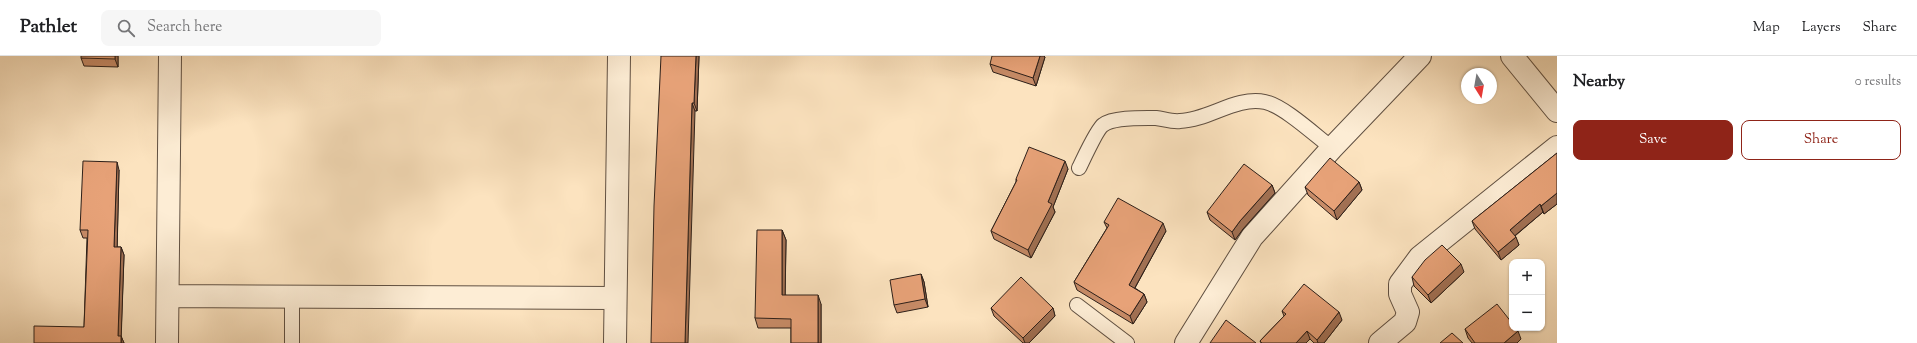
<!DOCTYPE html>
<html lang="en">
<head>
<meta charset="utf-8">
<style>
	body { margin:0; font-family:"Sorts Mill Goudy",serif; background:#f6f6f6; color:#202124 }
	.controls { position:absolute; right:12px; bottom:12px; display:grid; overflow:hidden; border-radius:8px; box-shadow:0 1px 3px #0004 }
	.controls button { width:36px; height:36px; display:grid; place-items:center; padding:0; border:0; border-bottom:1px solid #e0e0e0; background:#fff; color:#202124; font:20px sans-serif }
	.compass { position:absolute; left:1461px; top:12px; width:36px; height:36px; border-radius:50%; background:#fff; box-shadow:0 1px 3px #0004; rotate:169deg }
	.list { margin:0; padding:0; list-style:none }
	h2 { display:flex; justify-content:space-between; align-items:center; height:52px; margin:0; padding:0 16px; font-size:17px }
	h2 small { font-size:13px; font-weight:400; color:#757577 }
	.actions { display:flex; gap:8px; padding:12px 16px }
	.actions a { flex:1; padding:9px 0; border:1px solid #8f2418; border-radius:8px; text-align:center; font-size:14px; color:#8f2418 }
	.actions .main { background:#8f2418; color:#fff }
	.icon { flex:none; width:22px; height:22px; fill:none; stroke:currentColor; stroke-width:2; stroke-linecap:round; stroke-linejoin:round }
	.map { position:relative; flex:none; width:1557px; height:287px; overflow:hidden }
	header { display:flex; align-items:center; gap:24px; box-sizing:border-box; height:56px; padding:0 20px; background:#fff; border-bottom:1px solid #e0e0e0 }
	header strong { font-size:19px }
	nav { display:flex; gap:22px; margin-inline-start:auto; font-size:14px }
	.search { width:280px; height:36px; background:#f6f6f6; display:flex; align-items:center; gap:10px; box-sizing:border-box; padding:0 14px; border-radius:8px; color:#757577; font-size:15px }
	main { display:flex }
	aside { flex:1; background:#fff }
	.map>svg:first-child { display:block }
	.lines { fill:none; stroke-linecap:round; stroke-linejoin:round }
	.service-casing { stroke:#605042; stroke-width:16 }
	.minor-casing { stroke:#605042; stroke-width:24 }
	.service { stroke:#fdedd5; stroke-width:14 }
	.minor { stroke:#fdedd5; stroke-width:22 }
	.wall { fill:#c78b67; stroke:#2c1f19 }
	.shaded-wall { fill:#a27154; stroke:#2c1f19 }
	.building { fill:#e7a278; stroke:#2c1f19 }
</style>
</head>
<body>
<header>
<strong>Pathlet</strong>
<div class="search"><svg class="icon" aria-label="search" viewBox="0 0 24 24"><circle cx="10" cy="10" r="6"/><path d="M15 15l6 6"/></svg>Search here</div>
<nav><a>Map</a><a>Layers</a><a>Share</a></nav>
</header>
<main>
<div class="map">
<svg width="1557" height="287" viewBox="0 0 1557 287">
	<rect width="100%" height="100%" fill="#fce3bf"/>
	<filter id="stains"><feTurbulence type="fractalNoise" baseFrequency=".005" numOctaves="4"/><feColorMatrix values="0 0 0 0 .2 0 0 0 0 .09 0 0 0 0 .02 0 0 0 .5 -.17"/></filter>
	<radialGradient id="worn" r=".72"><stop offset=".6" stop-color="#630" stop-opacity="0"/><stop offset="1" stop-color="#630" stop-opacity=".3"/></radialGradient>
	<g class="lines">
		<defs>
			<path id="service" d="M1079 112C1083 104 1097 73 1103 69 1113 61 1143 62 1156 62 1164 63 1172 66 1180 65 1209 64 1236 40 1265 46 1284 50 1316 80 1332 92
				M292 241V287
				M1077 249 1127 287"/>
			<path id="minor" d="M1512 0 1557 55
				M168 240 615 242
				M167 287 170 0
				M615 287 619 0
				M1186 287 1252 181 1332 92 1420 0
				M1380 287 1405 266 1408 256 1400 238V228L1420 201 1557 91"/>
		</defs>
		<use href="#service" class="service-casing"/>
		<use href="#minor" class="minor-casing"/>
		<use href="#service" class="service"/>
		<use href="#minor" class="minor"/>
	</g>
	<path class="wall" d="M118 0V11L84 10 81 2Z
		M661 0H699L697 55H695Z
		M1045 1 1036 30 993 16 990 8Z
		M1557 97V148L1544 158 1543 156 1515 180 1519 189 1501 204 1475 173 1472 165Z
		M1068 113 1053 151 1055 156 1031 202 994 183 991 175 1016 126V123Z
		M119 114 117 191H121L124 199 121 280 124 287H34L84 271 87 182H83L80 174Z
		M1359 126 1362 134 1337 164 1308 139 1305 131Z
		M1272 129 1275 137 1243 173 1235 184 1210 164 1207 156Z
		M1104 166 1166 175 1135 232 1144 238 1147 246 1133 268 1077 234 1074 226 1107 172Z
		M782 174 786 184 785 239 821 248V287H791V272H758L755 262Z
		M1464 216 1431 247 1414 230 1412 221Z
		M921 218 924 226 928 251 897 257 894 249Z
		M991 252H1053L1055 260 1029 287H1023L994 260Z
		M1282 255 1342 264 1324 287H1314L1310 283 1306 287H1261L1260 285 1284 260Z
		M1465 273 1521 283 1517 287H1472L1468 282Z"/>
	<path class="shaded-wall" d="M115 0H118V11L115 3Z
		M696 0H699L697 55 694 47Z
		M1040 0H1044L1045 1 1036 30 1033 22Z
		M692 47 695 55 688 287H685Z
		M1065 105 1068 113 1053 151 1055 156 1031 202 1028 194Z
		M117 106 119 114 117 199 114 191Z
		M1359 126 1362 134 1337 164 1334 155Z
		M1272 129 1275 137 1243 173 1235 184 1232 176 1240 165Z
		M1557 137V148L1544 158 1541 150Z
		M1540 148 1543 156 1512 182 1510 174Z
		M1163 167 1166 175 1132 237 1129 229Z
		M782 174 786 184 785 249 782 239Z
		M1516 181 1519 189 1501 204 1498 196Z
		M121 191 124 199 121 287 118 280Z
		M1461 208 1464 216 1431 247 1428 239Z
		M921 218 924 226 928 251 925 243Z
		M1144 238 1147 246 1133 268 1130 260Z
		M818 239 821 248V287H818Z
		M1053 252 1055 260 1029 287H1025L1023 282Z
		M1339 256 1342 264 1324 287H1318L1317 284Z
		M1307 275 1310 283 1306 287H1296Z
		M1518 275 1521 283 1517 287H1504Z
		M121 280 124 287H121Z"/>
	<path class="building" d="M81 0H115V3L81 2Z
		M661 0H696L694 47H692L685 287H651L654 150Z
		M992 0H1040L1033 22 990 8Z
		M1029 91 1065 105 1048 146 1052 148 1028 194 991 175 1017 124 1016 123Z
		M1557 97V137L1541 150 1540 148 1510 174 1516 181 1498 196 1472 165Z
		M1330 102 1359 126 1334 155 1305 131Z
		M83 105 117 106 114 191H121L118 280H121V287H34V270L84 271 88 174H80Z
		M1244 108 1272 129 1240 165 1232 176 1207 156Z
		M1118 142 1163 167 1129 229 1144 238 1130 260 1074 226 1109 169 1104 166Z
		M757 174H782V239H818V287H791V263L755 262Z
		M1442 189 1461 208 1428 239 1412 221 1425 204Z
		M921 218 925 243 894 249 890 224Z
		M1021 221 1053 252 1023 282 991 252Z
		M1304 228 1339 256 1317 284 1307 275 1296 287H1262L1260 285 1286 258 1282 255Z
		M1497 248 1512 267V272H1516L1518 275 1504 287H1475L1465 273Z
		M1226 264 1256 287H1210Z
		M1452 277 1463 287H1440Z"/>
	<rect width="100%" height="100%" filter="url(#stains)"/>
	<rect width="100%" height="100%" fill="url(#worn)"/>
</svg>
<div class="controls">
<button>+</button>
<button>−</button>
</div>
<svg class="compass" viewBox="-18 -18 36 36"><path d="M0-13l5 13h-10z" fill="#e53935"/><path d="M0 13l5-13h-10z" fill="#757577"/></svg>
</div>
<aside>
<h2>Nearby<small>0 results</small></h2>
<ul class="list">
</ul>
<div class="actions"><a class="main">Save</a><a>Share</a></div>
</aside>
</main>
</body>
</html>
